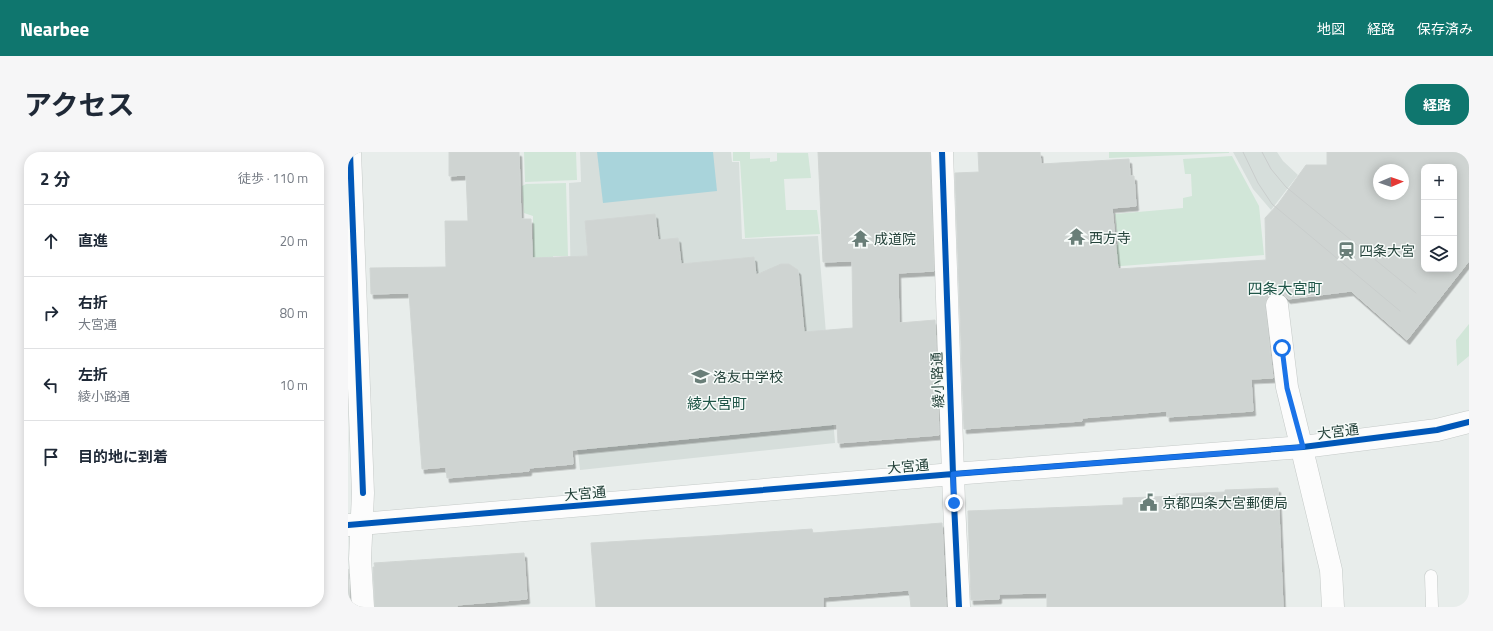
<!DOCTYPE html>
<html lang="ja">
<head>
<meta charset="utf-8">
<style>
	body { margin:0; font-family:"Titillium Web","Noto Sans JP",sans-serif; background:#f6f6f7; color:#1f2937 }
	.controls { position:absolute; right:12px; top:12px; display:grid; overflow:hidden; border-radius:8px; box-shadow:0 2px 10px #0003 }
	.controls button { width:36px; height:36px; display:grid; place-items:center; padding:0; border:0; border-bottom:1px solid #e0e1e3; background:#fff; color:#1f2937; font:20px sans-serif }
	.compass { position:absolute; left:1025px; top:12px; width:36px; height:36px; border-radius:50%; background:#fff; box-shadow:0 2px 10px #0003; rotate:88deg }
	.stop { position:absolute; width:12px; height:12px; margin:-9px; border:3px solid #1a73e8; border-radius:50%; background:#fff }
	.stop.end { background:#1a73e8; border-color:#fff; box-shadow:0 1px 4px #0008 }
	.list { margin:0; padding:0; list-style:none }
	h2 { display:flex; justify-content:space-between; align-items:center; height:52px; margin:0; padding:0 16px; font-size:17px }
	h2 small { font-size:13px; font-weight:400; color:#747a83 }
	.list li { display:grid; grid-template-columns:26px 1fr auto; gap:12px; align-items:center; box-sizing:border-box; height:72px; padding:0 16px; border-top:1px solid #e0e1e3 }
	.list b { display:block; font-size:15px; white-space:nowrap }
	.list p { margin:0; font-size:13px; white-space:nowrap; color:#747a83 }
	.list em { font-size:13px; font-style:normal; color:#747a83 }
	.icon { flex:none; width:22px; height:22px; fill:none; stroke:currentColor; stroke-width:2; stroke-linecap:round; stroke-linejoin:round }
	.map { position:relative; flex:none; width:1121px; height:455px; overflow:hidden; border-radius:16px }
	header { display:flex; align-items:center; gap:24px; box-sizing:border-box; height:56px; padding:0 20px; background:#0f766e; color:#fff }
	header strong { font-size:19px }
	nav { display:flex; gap:22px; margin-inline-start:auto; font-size:14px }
	.intro { display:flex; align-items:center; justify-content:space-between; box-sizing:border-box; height:96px; padding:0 24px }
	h1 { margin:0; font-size:28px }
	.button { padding:10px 18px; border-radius:16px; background:#0f766e; color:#fff; font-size:14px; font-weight:700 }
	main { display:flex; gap:24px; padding:0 24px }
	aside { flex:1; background:#fff; border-radius:16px; box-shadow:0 2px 10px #0003 }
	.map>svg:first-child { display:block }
	.built { fill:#d6dedb }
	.green { fill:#d1e6d8 }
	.water { fill:#a9d4db }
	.building { fill:#cfd4d2; stroke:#d1d6d4; fill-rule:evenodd; filter:url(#shadow) }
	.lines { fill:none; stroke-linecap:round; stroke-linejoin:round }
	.service-casing { stroke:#c5cac8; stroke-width:13 }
	.minor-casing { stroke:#c5cac8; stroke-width:23 }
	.tertiary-casing { stroke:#c5cac8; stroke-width:23 }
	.service { stroke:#fcfcfc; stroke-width:12 }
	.minor { stroke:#fcfcfc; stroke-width:22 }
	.tertiary { stroke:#fcfcfc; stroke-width:22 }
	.tram { stroke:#c9cdcc; stroke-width:1 }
	.cycleway-casing { stroke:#f7fbf9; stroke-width:8 }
	.cycleway { stroke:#0057b8; stroke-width:6 }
	.route { stroke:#1a73e8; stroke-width:5 }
	.labels { text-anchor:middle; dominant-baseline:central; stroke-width:3; stroke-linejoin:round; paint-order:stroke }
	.poi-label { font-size:14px; fill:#24423a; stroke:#f7fbf9; text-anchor:start }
	.street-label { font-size:14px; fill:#24423a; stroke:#f7fbf9 }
	.neighbourhood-label { font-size:15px; fill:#1f5548; stroke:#f7fbf9 }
</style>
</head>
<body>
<header>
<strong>Nearbee</strong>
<nav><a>地図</a><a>経路</a><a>保存済み</a></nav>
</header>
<div class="intro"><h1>アクセス</h1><a class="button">経路</a></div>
<main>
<aside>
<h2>2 分<small>徒歩 · 110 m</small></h2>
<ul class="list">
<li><svg class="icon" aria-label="ahead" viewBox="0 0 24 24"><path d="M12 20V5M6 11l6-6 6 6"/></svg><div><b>直進</b></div><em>20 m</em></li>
<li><svg class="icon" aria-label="right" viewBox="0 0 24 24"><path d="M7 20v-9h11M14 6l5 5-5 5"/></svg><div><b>右折</b><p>大宮通</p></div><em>80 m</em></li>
<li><svg class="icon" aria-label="left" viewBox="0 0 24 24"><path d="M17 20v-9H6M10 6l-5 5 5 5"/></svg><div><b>左折</b><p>綾小路通</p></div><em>10 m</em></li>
<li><svg class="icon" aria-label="arrive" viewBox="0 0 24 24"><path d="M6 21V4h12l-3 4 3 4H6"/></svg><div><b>目的地に到着</b></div></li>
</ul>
</aside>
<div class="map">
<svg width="1121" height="455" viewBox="0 0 1121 455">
	<defs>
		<filter id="shadow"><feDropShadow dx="2.5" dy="4.5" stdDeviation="0" flood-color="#0004"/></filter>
	</defs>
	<rect width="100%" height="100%" fill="#e8edeb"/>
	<path class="built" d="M232 0H383L384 10H391L394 87 470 84 487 291 232 318 215 157 223 142 221 31 233 30Z
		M885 0H929L935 9 950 23 923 58 905 37Z"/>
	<path class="green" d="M176 0H228L229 28 177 30Z
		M385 0H402V7L422 6V10L429 9V1H460L463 26 436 27 438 58H469L472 82 397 86 392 9H385Z
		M761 0H881V1L761 6Z
		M884 4 911 54 916 103 761 115 760 94 770 93 767 62 835 56V46L844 44 843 22H837L835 7Z
		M218 31 220 104H205L206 122H185V64L176 61 174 34 178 32Z
		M1121 172V204L1109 214 1108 188Z"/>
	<path class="water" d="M249 0H365L369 39 255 51Z"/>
	<path class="building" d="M101 0H171L173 67H183L184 106 240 104 237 69 307 62 310 88 330 86 333 112 406 105 408 123 433 112H441L450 118 456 180 505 176 504 109 475 110 470 0H582L586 119 550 121 551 171 587 168 591 283 490 291 489 272 224 298 225 312 181 316V319L99 326 98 315 74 317 61 141 23 142 22 116 98 115 97 69H120L118 23 101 24Z
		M630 0H692L693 12 781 7 782 24H786L788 54 764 56 770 117 918 108 917 66 930 52 958 13H979V0H1120L1121 109 1059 188 1003 139 940 147 934 141H927L922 143 918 148 917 155 925 226 903 227 905 259 819 265V259L734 266V269L616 277 607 21 631 20ZM1076 15H1106V117H1076ZM1031 18H1055V42H1031Z
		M930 336 935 455H699V441L651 442V447L623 448 620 359 775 353V346L829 344 828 342 877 340V338Z
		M594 371 598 455H563L561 438 475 445V455H248L243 391 362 384 464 377 465 381Z
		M176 401 179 447 109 453V455H27L25 415H27L26 411Z
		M0 417 2 455H0Z"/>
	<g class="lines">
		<defs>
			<path id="service" d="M1083 424 1084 455"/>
			<path id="minor" d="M2 0 15 341 12 407 15 455
				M594 0 606 351 611 455
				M929 153 939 235 983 418 985 455"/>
			<path id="tertiary" d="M0 373 605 322 955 295 1089 278 1121 270"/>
		</defs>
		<use href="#service" class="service-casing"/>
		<use href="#minor" class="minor-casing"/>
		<use href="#tertiary" class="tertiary-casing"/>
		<use href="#service" class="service"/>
		<use href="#minor" class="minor"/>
		<use href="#tertiary" class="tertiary"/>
		<path class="tram" d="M895 0 910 31 924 52 1052 159
			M914 0 923 17 938 35 1068 141"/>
		<defs>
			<path id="cycleway" d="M2 0 15 341
				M594 0 606 351 611 455
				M0 373 605 322 955 295 1089 278 1121 270"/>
		</defs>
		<use href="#cycleway" class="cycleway-casing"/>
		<use href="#cycleway" class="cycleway"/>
	</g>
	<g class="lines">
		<path class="route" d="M606 351 605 322 955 295 939 236 934 196"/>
	</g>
	<defs>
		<symbol id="temple-bare" viewBox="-9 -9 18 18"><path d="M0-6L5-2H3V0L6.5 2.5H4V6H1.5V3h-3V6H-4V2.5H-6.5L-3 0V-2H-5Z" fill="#697e78" stroke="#f7fbf9" stroke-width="2.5" paint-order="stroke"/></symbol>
		<symbol id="station-bare" viewBox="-9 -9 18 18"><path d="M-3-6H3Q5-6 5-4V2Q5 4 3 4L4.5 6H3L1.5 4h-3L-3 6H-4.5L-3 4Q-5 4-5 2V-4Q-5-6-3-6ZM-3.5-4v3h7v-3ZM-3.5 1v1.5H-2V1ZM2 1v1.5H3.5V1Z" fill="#697e78" stroke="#f7fbf9" stroke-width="2.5" paint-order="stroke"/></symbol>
		<symbol id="school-bare" viewBox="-9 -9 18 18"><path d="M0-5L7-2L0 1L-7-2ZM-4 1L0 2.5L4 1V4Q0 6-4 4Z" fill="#697e78" stroke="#f7fbf9" stroke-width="2.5" paint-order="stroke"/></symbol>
		<symbol id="civic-bare" viewBox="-9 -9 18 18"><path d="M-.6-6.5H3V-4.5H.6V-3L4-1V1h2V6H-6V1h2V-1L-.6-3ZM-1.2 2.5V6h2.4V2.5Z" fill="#697e78" stroke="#f7fbf9" stroke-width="2.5" paint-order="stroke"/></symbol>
	</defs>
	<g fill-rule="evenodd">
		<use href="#temple-bare" x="716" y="72" width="25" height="25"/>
		<use href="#temple-bare" x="500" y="74" width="25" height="25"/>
		<use href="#station-bare" x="986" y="86" width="25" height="25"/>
		<use href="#school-bare" x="340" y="212" width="25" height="25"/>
		<use href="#civic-bare" x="788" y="338" width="25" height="25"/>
	</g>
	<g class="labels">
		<g class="poi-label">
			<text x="741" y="85">西方寺</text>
			<text x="526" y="86">成道院</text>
			<text x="1011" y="98">四条大宮</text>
			<text x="365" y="224">洛友中学校</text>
			<text x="814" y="350">京都四条大宮郵便局</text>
		</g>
		<g class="street-label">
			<text transform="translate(589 228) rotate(-92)">綾小路通</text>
			<text transform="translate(990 279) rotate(-7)">大宮通</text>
			<text transform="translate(560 314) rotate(-5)">大宮通</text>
			<text transform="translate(237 341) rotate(-5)">大宮通</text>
		</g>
		<g class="neighbourhood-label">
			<text x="937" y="136">四条大宮町</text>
			<text x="369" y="251">綾大宮町</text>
		</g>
	</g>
</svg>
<div class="controls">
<button>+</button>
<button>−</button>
<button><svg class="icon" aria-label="layers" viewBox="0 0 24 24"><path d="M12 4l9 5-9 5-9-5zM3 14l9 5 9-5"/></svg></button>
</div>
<svg class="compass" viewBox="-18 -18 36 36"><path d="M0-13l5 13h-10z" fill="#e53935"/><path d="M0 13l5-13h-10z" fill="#747a83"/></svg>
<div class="stop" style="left:934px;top:196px"></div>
<div class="stop end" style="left:606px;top:351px"></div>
</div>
</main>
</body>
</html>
